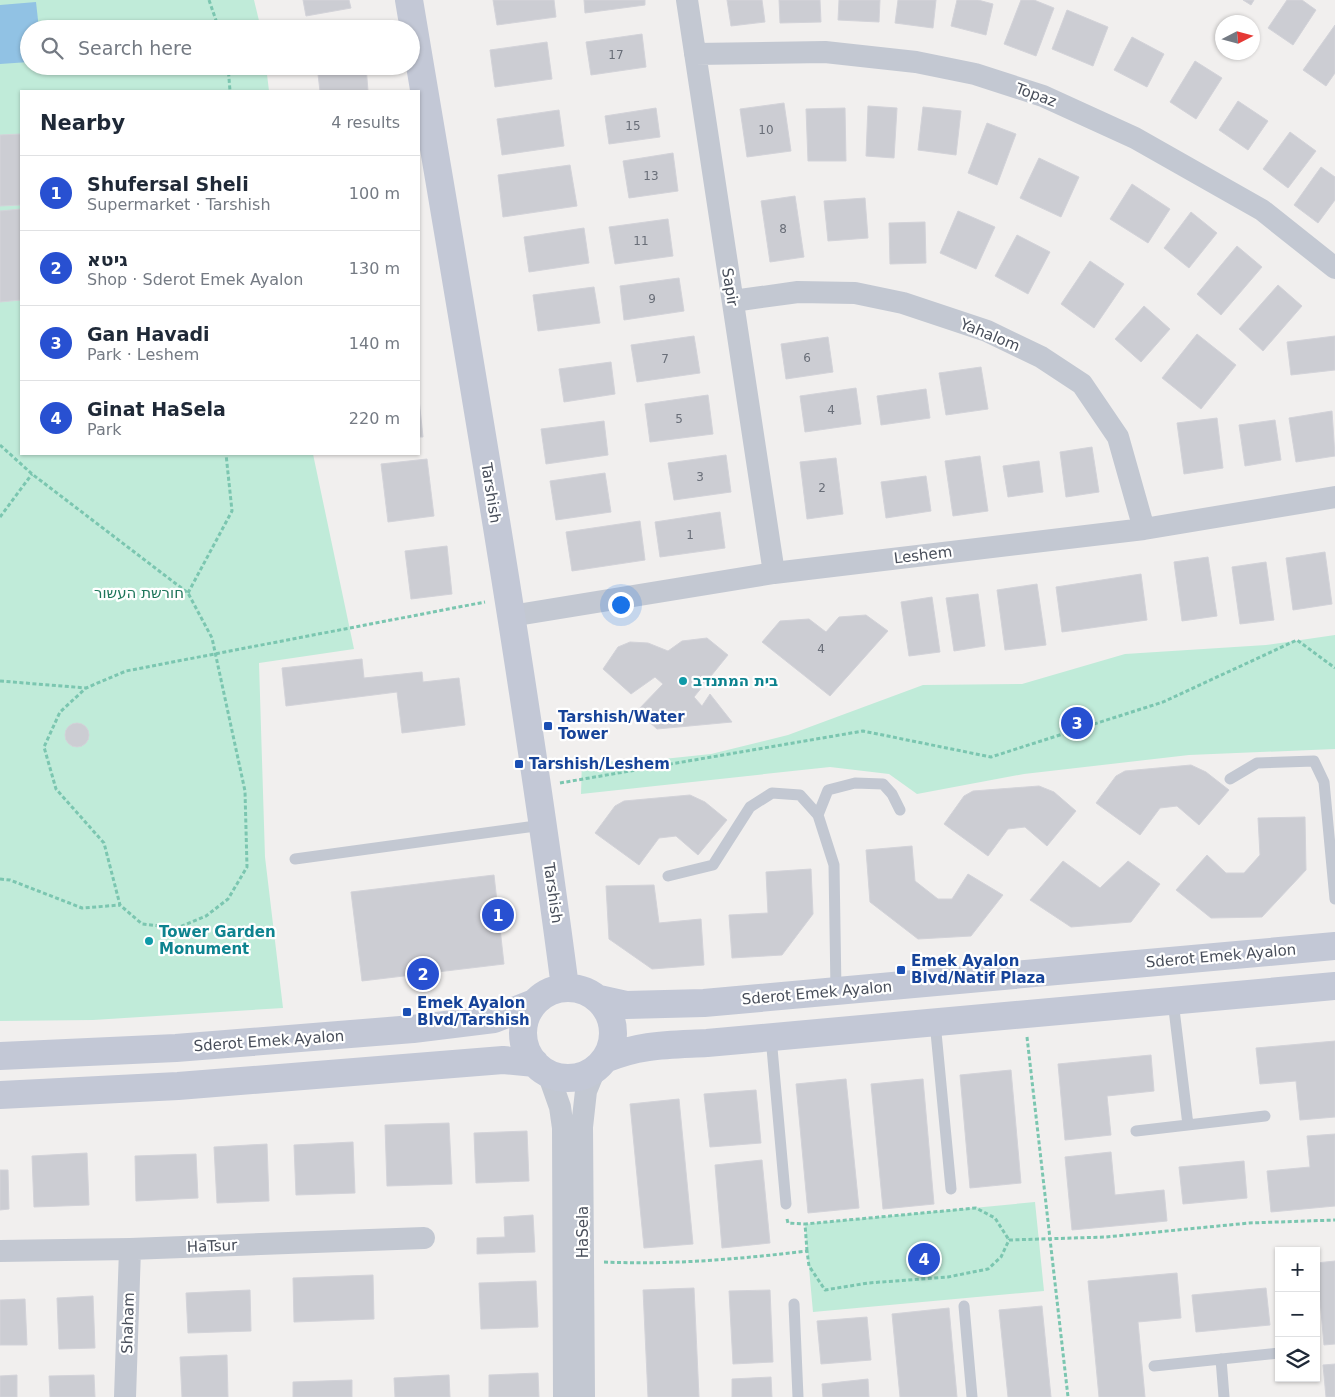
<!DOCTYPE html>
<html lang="en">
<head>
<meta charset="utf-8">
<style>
	body { margin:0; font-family:"DejaVu Sans",Heebo,sans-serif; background:#f2f2f3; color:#1f2937 }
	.controls { position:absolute; right:15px; bottom:15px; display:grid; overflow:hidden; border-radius:0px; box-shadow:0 1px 4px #0004 }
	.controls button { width:45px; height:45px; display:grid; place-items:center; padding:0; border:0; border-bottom:1px solid #e0e1e3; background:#fff; color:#1f2937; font:25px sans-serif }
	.compass { position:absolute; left:1215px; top:15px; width:45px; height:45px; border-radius:50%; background:#fff; box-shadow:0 1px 4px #0004; rotate:84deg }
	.you { position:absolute; left:620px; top:604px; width:18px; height:18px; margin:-12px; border:4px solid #fff; border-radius:50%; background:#1a73e8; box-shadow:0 0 0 8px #1a73e833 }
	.badge { display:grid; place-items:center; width:32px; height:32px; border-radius:50%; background:#2850d1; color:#fff; font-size:16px; font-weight:700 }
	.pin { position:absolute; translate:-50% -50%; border:2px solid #fff; box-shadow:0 1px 5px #0006 }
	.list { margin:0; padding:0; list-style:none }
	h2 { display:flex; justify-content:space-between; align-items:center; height:65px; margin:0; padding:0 20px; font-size:21px }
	h2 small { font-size:16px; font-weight:400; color:#747a83 }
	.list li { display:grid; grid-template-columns:32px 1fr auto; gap:15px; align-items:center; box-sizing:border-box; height:75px; padding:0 20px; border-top:1px solid #e0e1e3 }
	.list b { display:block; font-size:19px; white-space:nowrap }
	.list p { margin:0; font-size:16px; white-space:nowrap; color:#747a83 }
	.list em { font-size:16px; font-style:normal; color:#747a83 }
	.icon { flex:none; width:28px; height:28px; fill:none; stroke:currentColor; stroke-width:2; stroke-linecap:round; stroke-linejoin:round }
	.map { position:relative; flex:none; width:1335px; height:1397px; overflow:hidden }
	.search { position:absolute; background:#fff; box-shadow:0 1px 4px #0004; left:20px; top:20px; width:400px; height:55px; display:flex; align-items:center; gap:12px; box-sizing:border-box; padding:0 18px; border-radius:28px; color:#747a83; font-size:19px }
	.panel { position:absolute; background:#fff; box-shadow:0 1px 4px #0004; left:20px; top:90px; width:400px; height:365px; border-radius:0px }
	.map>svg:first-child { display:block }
	.green { fill:#c0ebd9 }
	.water { fill:#91c2e4 }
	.building { fill:#cccdd3; stroke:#d3d3d9 }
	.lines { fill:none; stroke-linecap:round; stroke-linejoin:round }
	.path { stroke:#7bc6b0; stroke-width:3; stroke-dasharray:4 2.5; stroke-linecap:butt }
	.lane { stroke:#c3c8d2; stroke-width:11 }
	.street { stroke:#c3c8d2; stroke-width:22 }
	.secondary { stroke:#c3c8d6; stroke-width:28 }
	.culture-dot { fill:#0f9aa8; stroke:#fff; stroke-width:2 }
	.transit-dot { fill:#1a4fb4; stroke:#fff; stroke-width:2 }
	.labels { text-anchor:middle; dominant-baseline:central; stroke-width:4.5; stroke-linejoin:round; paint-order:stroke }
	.number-label { font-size:12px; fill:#696e78 }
	.street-label { font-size:15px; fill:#484e5a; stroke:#fff }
	.park-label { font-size:15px; fill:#1f765b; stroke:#fff }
	.culture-label { font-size:15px; font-weight:bold; fill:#0d838f; stroke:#fff; text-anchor:start }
	.transit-label { font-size:15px; font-weight:bold; fill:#164399; stroke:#fff; text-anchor:start }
</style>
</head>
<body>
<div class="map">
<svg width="1335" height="1397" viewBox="0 0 1335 1397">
	<rect width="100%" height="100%" fill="#f1efee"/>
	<path class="green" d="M0 0H254L261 29H29V66H266L269 91H21V454H313L354 649 259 663 265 857 283 1008 93 1020 0 1021Z
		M1335 635V749L1189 755 1024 774 917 794 889 774 830 767 581 794 582 758 625 763 711 754 788 735 923 685 1022 684 1125 654 1266 645Z
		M1035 1202 1044 1291 813 1312 805 1224Z"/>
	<path class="water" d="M36 2 39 29H29V62L0 64V5Z"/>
	<path class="building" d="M303 0H349L351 8 306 16Z
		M493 0H554L556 17 497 25Z
		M584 0H645V5L585 13Z
		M727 0H762L765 22 731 26Z
		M779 0H820L821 22 780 23Z
		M839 0H880L879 22 838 20Z
		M898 0H936L933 28 895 23Z
		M957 0H978L993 4 986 35 951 26Z
		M1021 0H1034L1054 8 1036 56 1004 44Z
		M1243 0H1254L1251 5Z
		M1287 0H1302L1316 10 1293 45 1268 28Z
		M1067 10 1108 27 1093 66 1052 49Z
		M1335 25V73L1326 86 1303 70Z
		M642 34 646 67 591 75 586 42Z
		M1132 37 1164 54 1147 87 1114 70Z
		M547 42 552 79 495 87 490 50Z
		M1195 61 1222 78 1196 119 1170 102Z
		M317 66H366L368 91H320Z
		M1238 101 1268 121 1248 150 1219 130Z
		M784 103 791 151 747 157 740 109Z
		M868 106 897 108 894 158 866 156Z
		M923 107 961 111 956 155 918 150Z
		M656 108 660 137 609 144 605 116Z
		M845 108 846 161H808L806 109Z
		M559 110 564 146 502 155 497 119Z
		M987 123 1016 134 997 185 968 173Z
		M1290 132 1316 151 1288 188 1263 169Z
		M21 134V205L0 206V135Z
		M673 153 678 191 629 198 623 161Z
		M1039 158 1079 177 1061 217 1020 198Z
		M570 165 577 206 503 217 498 175Z
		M1321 167 1335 177V200L1318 223 1294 205Z
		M1132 184 1170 209 1148 243 1110 219Z
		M795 196 804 257 770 262 761 201Z
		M865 198 868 238 828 241 824 201Z
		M21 209V300L0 302V211Z
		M958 211 995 227 976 269 940 253Z
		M1191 212 1217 233 1189 268 1164 248Z
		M668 219 673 256 615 264 609 227Z
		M925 222 926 263 890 264 889 223Z
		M584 228 589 263 529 272 524 237Z
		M1017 235 1050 252 1028 294 995 276Z
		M1237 246 1262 267 1221 315 1197 294Z
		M1090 261 1124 284 1094 328 1061 304Z
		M679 278 684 311 624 320 620 286Z
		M1278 285 1302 306 1263 351 1239 329Z
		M594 287 600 323 538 331 533 295Z
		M1144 306 1170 329 1141 362 1115 339Z
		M1197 334 1236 365 1201 409 1162 378Z
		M694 336 700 373 637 382 631 345Z
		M1335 336V370L1291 375 1287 342Z
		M828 337 833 372 786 379 781 344Z
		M611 362 615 394 564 402 559 369Z
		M981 367 988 409 946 415 939 373Z
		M856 388 861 424 805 432 800 396Z
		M926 389 930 418 881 425 877 396Z
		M708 395 713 434 650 442 645 404Z
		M419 399 423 437H419Z
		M1332 411 1335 456 1296 462 1289 418Z
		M1217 418 1223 468 1184 474 1177 423Z
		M1275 420 1281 460 1245 466 1239 425Z
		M604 421 608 455 546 464 541 429Z
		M1092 447 1099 492 1066 497 1060 452Z
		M726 455 731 492 674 500 668 463Z
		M980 456 988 511 953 516 945 461Z
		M836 458 843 514 807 519 800 462Z
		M427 459 434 516 388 522 381 464Z
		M1039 461 1043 492 1008 497 1003 466Z
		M605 473 611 512 556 520 550 481Z
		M926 476 931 511 886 518 881 482Z
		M720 512 725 548 660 557 655 522Z
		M640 521 645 560 572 571 566 532Z
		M447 546 452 594 411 599 405 551Z
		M1325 552 1332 604 1293 610 1286 558Z
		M1208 557 1217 616 1182 621 1174 562Z
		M1266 562 1274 620 1240 624 1232 567Z
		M1141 574 1147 620 1062 632 1056 587Z
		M1037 584 1046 645 1005 650 997 590Z
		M978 594 985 646 954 651 946 598Z
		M932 597 940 652 909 656 901 602Z
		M866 615 888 631 830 696 762 642 780 621 809 619 826 632 839 617Z
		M707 638 728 655 694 697 702 706 710 694 732 722 657 729 637 711 663 684 655 677 631 694 603 669 618 647 630 642 648 643 668 651 682 641Z
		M362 659 364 678 422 672 423 682 459 678 465 725 402 733 397 692 286 706 282 668Z
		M65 735a12 12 0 1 1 24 0a12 12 0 1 1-24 0Z
		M1191 765 1206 772 1229 790 1199 825 1177 806 1160 808 1140 835 1096 803 1116 776 1125 771Z
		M1039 786 1054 792 1076 811 1047 846 1025 827 1008 829 988 856 944 824 964 796 973 791Z
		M690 795 705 802 727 820 698 855 676 836 659 838 639 865 595 833 615 806 624 801Z
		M1305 817 1306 870 1262 917 1211 918 1176 890 1207 855 1226 873H1244L1260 855 1258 818Z
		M912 846 915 881 938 899H952L968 874 1003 895 971 936 918 939 870 902 866 850Z
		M1063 861 1100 888 1128 861 1160 884 1131 922 1071 927 1030 900Z
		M811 869 813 914 782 955 732 958 729 915 768 913 766 872Z
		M494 875 504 964 362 981 351 892Z
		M654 885 659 923 701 919 704 965 652 969 609 939 606 886Z
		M1335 1041V1117L1300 1120 1296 1081 1260 1084 1256 1048Z
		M1151 1055 1154 1091 1107 1096 1111 1135 1065 1140 1058 1064Z
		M1011 1070 1021 1183 970 1188 960 1075Z
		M846 1079 859 1208 808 1213 796 1084Z
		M923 1079 934 1204 883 1209 871 1084Z
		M756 1090 761 1143 710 1147 704 1094Z
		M679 1099 693 1244 644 1248 630 1104Z
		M449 1123 452 1184 387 1186 385 1125Z
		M527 1131 529 1181 476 1183 474 1133Z
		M1335 1134V1206L1271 1212 1267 1171 1310 1167 1307 1136Z
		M353 1142 355 1193 296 1195 294 1145Z
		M267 1144 269 1201 217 1203 214 1147Z
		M1111 1152 1115 1195 1164 1190 1167 1221 1072 1230 1065 1157Z
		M87 1153 89 1205 34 1207 32 1156Z
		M196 1154 198 1198 136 1201 135 1156Z
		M762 1160 770 1243 722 1248 715 1165Z
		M1244 1161 1247 1198 1183 1204 1179 1167Z
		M0 1170H8L9 1209 0 1210Z
		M533 1215 535 1252 477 1254V1238L505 1237 504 1217Z
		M1335 1261V1344L1324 1345 1320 1300 1316 1301V1263Z
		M1177 1273 1181 1318 1138 1322 1145 1397H1099L1088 1281Z
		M373 1275 374 1319 294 1322 293 1278Z
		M536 1281 538 1327 481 1329 479 1283Z
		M694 1288 699 1397H648L643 1290Z
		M1266 1288 1270 1325 1196 1332 1192 1295Z
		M250 1290 251 1331 188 1333 186 1293Z
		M770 1290 773 1362 733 1364 729 1291Z
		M93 1296 95 1348 59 1349 57 1298Z
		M25 1299 27 1345H0V1300Z
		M1042 1306 1051 1397H1008L999 1310Z
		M949 1308 957 1397H900L892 1314Z
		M867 1317 871 1360 821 1364 817 1321Z
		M227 1355 228 1397H182L180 1357Z
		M1335 1364V1397H1326L1323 1365Z
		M538 1373 539 1397H489V1375Z
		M17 1375V1397H0V1376Z
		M94 1375 95 1397H50L49 1376Z
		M449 1375 450 1397H395L394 1378Z
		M771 1377 772 1397H732V1379Z
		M868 1379 869 1397H823L822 1384Z
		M352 1380V1397H293V1382Z"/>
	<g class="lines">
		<path class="path" d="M209 0 219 29
			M228 66 230 91
			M0 445 32 474 188 593 212 638 245 791 247 867 228 899 206 916 177 928 142 924 120 905 104 843 56 789 44 747 60 712 86 688 126 671 485 602
			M0 517 32 474
			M188 593 232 511 226 454
			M0 681 86 688
			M560 783 863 731 991 757 1163 702 1297 640 1335 668
			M0 879 10 880 82 908 120 905
			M1027 1037 1068 1397
			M787 1219 788 1223 805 1224
			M807 1251 805 1224 976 1208 995 1218 1009 1240
			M604 1262C672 1265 740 1259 807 1251L809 1266 825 1290 868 1283 948 1277 988 1269 1001 1257 1009 1240 1106 1237 1249 1223 1335 1220"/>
		<path class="lane" d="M1230 779 1257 763 1314 761 1324 782 1335 899
			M818 815 828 790 855 783 883 784 892 794 900 810
			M295 859 543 825
			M668 876 713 865 750 807 772 793 800 795 818 815 834 865 836 991
			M1173 1001 1188 1125
			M935 1022 951 1189
			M771 1037 786 1204
			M1136 1131 1265 1116
			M794 1304 798 1397
			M964 1306 972 1397
			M1221 1359 1224 1397
			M1154 1366 1279 1353"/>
		<path class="street" d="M687 0 774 573
			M695 54 825 52 916 62 975 74 1043 96 1135 138 1262 210 1335 268
			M733 301 798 292 855 293 903 303 987 331 1041 357 1082 384 1118 437 1144 529
			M511 616 774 573 1144 529 1335 497
			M548 1073 560 1107 563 1128 564 1397
			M0 1251 130 1249 424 1238
			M125 1397 130 1249
			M584 1397 582 1127 586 1091 595 1069"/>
		<path class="secondary" d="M409 0C464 329 522 657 565 987
			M523 1033a45 45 0 1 1 90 0a45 45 0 1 1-90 0Z
			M599 999 626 1005 704 1003 1335 946
			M0 1056 176 1048 413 1029 494 1019 534 1003
			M605 1059C640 1044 669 1045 707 1043L1335 986
			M0 1095 178 1086 503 1060 535 1063"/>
	</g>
	<g class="culture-dot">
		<circle cx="683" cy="681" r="5"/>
		<circle cx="149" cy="941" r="5"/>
	</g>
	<g class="transit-dot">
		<rect x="543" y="721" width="10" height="10" rx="2.5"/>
		<rect x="514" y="759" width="10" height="10" rx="2.5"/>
		<rect x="896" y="965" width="10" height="10" rx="2.5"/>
		<rect x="402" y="1007" width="10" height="10" rx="2.5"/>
	</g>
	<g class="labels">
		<g class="number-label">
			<text x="616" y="55">17</text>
			<text x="633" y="126">15</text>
			<text x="766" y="130">10</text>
			<text x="651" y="176">13</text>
			<text x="783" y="229">8</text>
			<text x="641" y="241">11</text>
			<text x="652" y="299">9</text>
			<text x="807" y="358">6</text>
			<text x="665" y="359">7</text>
			<text x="831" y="410">4</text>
			<text x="679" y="419">5</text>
			<text x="700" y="477">3</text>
			<text x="822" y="488">2</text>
			<text x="690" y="535">1</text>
			<text x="821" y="649">4</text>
		</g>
		<g class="street-label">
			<text transform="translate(1036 95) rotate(20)">Topaz</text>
			<text transform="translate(730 287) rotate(81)">Sapir</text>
			<text transform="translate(990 335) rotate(22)">Yahalom</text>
			<text transform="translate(491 493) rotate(81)">Tarshish</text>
			<text transform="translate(923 555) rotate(-7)">Leshem</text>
			<text transform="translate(553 893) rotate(82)">Tarshish</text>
			<text transform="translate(1221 956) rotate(-5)">Sderot Emek Ayalon</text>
			<text transform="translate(817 993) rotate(-5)">Sderot Emek Ayalon</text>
			<text transform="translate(269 1041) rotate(-4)">Sderot Emek Ayalon</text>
			<text transform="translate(583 1232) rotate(-90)">HaSela</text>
			<text transform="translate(212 1246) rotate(-2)">HaTsur</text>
			<text transform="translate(128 1323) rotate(-88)">Shaham</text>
		</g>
		<g class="park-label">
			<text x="139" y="593">חורשת העשור</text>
		</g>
		<g class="culture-label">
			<text x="693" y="681">בית המתנדב</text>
			<text x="159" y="932">Tower Garden<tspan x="159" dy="17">Monument</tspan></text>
		</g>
		<g class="transit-label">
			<text x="558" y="717">Tarshish/Water<tspan x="558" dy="17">Tower</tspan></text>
			<text x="529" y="764">Tarshish/Leshem</text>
			<text x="911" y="961">Emek Ayalon<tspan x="911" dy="17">Blvd/Natif Plaza</tspan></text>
			<text x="417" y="1003">Emek Ayalon<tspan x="417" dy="17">Blvd/Tarshish</tspan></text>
		</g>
	</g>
</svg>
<div class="controls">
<button>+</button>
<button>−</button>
<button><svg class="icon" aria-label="layers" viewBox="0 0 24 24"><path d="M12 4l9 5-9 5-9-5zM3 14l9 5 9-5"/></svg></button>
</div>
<svg class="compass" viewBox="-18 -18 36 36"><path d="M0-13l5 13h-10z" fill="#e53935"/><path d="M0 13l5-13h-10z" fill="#747a83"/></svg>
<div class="you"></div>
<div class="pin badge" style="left:498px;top:915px">1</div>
<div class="pin badge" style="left:423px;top:974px">2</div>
<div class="pin badge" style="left:1077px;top:723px">3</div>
<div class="pin badge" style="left:924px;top:1259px">4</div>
<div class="search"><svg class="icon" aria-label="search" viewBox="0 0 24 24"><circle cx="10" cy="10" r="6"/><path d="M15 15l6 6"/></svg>Search here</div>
<section class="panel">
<h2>Nearby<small>4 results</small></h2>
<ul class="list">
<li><span class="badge">1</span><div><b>Shufersal Sheli</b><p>Supermarket · Tarshish</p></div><em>100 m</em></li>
<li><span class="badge">2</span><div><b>גיטא</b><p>Shop · Sderot Emek Ayalon</p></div><em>130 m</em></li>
<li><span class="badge">3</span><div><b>Gan Havadi</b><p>Park · Leshem</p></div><em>140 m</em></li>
<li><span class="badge">4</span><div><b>Ginat HaSela</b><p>Park</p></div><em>220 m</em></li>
</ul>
</section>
</div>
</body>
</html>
